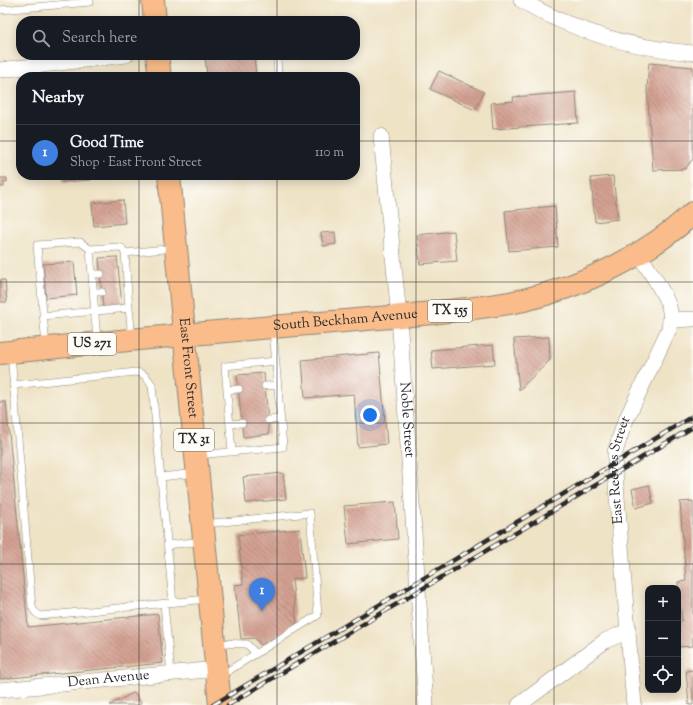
<!DOCTYPE html>
<html lang="en">
<head>
<meta charset="utf-8">
<style>
	body { margin:0; font-family:"Sorts Mill Goudy",serif; background:#242831; color:#f1f3f6 }
	.controls { position:absolute; right:12px; bottom:12px; display:grid; overflow:hidden; border-radius:8px; box-shadow:0 2px 10px #0003 }
	.controls button { width:36px; height:36px; display:grid; place-items:center; padding:0; border:0; border-bottom:1px solid #363941; background:#171b24; color:#f1f3f6; font:20px sans-serif }
	.you { position:absolute; left:370px; top:415px; width:14px; height:14px; margin:-10px; border:3px solid #fff; border-radius:50%; background:#1a73e8; box-shadow:0 0 0 6px #1a73e833 }
	.badge { display:grid; place-items:center; width:26px; height:26px; border-radius:50%; background:#d1495b; color:#fff; font-size:13px; font-weight:700 }
	.pin { position:absolute; translate:-50% -33px; filter:drop-shadow(0 1px 2px #0008) }
	.pin::after { content:''; position:absolute; top:21px; width:14px; height:12px; background:inherit; clip-path:polygon(0 0,100% 0,50% 100%) }
	.list { margin:0; padding:0; list-style:none }
	h2 { display:flex; justify-content:space-between; align-items:center; height:52px; margin:0; padding:0 16px; font-size:17px }
	h2 small { font-size:13px; font-weight:400; color:#9ea1a6 }
	.list li { display:grid; grid-template-columns:26px 1fr auto; gap:12px; align-items:center; box-sizing:border-box; height:56px; padding:0 16px; border-top:1px solid #363941 }
	.list b { display:block; font-size:15px; white-space:nowrap }
	.list p { margin:0; font-size:13px; white-space:nowrap; color:#9ea1a6 }
	.list em { font-size:13px; font-style:normal; color:#9ea1a6 }
	.icon { flex:none; width:22px; height:22px; fill:none; stroke:currentColor; stroke-width:2; stroke-linecap:round; stroke-linejoin:round }
	.map { position:relative; flex:none; width:693px; height:705px; overflow:hidden }
	.search { position:absolute; background:#171b24; box-shadow:0 2px 10px #0003; left:16px; top:16px; width:344px; height:44px; display:flex; align-items:center; gap:10px; box-sizing:border-box; padding:0 14px; border-radius:16px; color:#9ea1a6; font-size:15px }
	.panel { position:absolute; background:#171b24; box-shadow:0 2px 10px #0003; left:16px; top:72px; width:344px; height:108px; border-radius:16px }
	.map>svg:first-child { display:block }
	.building { fill:url(#building-back-hatch) }
	.lines { fill:none; stroke-linecap:round; stroke-linejoin:round }
	.service-casing { stroke:#8d8778; stroke-width:8 }
	.minor-casing { stroke:#8d8778; stroke-width:16 }
	.primary-casing { stroke:#8d8778; stroke-width:24 }
	.service { stroke:#fff; stroke-width:7 }
	.minor { stroke:#fff; stroke-width:15 }
	.primary { stroke:#f9bc8a; stroke-width:22 }
	.rail-casing { stroke:#2b2b2b; stroke-width:4.5 }
	.rail { stroke:#fdfcf7; stroke-width:3; stroke-dasharray:9; stroke-linecap:butt }
	.grid { fill:none; stroke:#2b2b2b; stroke-width:1; stroke-opacity:0.55 }
	.labels { text-anchor:middle; dominant-baseline:central; stroke-width:3.5; stroke-linejoin:round; paint-order:stroke }
	.shield { fill:#fdfcf7; stroke:#6a6a68; stroke-width:1 }
	.shield-label { font-size:13px; font-weight:bold; fill:#2b2b2b }
	.street-label { font-size:14px; fill:#2b2b2b; stroke:#fdfcf7 }
</style>
</head>
<body>
<div class="map">
<svg width="693" height="705" viewBox="0 0 693 705">
	<defs>
		<pattern id="building-back-hatch" width="6" height="6" patternUnits="userSpaceOnUse"><rect width="6" height="6" fill="#d3a091"/><path d="M-1 5l2 2M0 0l6 6M5-1l2 2" fill="none" stroke="#ab8377"/></pattern>
	</defs>
	<rect width="100%" height="100%" fill="#fdfcf7"/>
	<filter id="ink" filterUnits="userSpaceOnUse"><feTurbulence type="fractalNoise" baseFrequency=".025" numOctaves="2"/><feDisplacementMap in="SourceGraphic" scale="8" xChannelSelector="R" yChannelSelector="G"/><feConvolveMatrix kernelMatrix="1 2 1 2 8 2 1 2 1" color-interpolation-filters="sRGB"/></filter>
	<filter id="wash" filterUnits="userSpaceOnUse"><feTurbulence type="fractalNoise" baseFrequency=".012" numOctaves="4" result="noise"/><feDisplacementMap in="SourceGraphic" scale="16" xChannelSelector="R" yChannelSelector="G"/><feGaussianBlur stdDeviation="0.9" result="paint"/><feColorMatrix in="noise" values="0 0 0 0 0 0 0 0 0 0 0 0 0 0 0 0 0 1.4 0 .05"/><feComposite in="paint" operator="in"/></filter>
	<g filter="url(#wash)">
		<rect width="100%" height="100%" fill="#efe3c6"/>
		<g id="blocks">
			<path class="building" d="M205 55H254L256 77H207Z
				M649 63 693 67V159L685 169 653 170 647 89Z
				M439 71 484 92 475 110 430 89Z
				M576 92 578 123 493 129 491 103 514 101 513 97Z
				M63 175H91V180L63 182Z
				M613 176 618 219 595 222 591 178Z
				M0 178H7V182H4V187H0Z
				M123 200 125 223 94 226 92 203Z
				M555 206 558 247 509 251 505 211Z
				M454 231 457 261 420 264 417 235Z
				M335 232 336 244 323 246 321 233Z
				M117 257 122 306 103 308 99 258Z
				M74 262 77 295 46 298 43 264Z
				M0 280H5L7 302H0Z
				M549 337 550 360 519 390 514 339Z
				M493 345 495 364 433 369 431 350Z
				M379 353 387 444 358 447 354 394 305 398 302 360Z
				M264 373 269 434 243 437 237 375Z
				M0 402H6L28 627 158 614 163 663 0 679Z
				M283 473 286 499 246 503 243 477Z
				M649 485 653 503 636 508 632 489Z
				M693 501V646L678 647V621H682L678 582 686 581 680 502Z
				M395 502 398 539 348 544 344 506Z
				M300 529 305 578 292 579 297 625 261 645 255 638 241 639 235 585 243 584 238 535Z
				M693 670V705H689L686 671Z
				M133 693H135L142 705H110Z"/>
		</g>
	</g>
	<g filter="url(#ink)">
		<use href="#blocks" fill-opacity="0" stroke="#8d8778" stroke-width="1"/>
		<g class="lines">
			<defs>
				<path id="service" d="M0 10 90 2V0
					M276 55 277 57 278 77
					M90 249 119 247 122 248 125 253
					M92 274H101
					M93 292H102
					M129 308 125 253 175 248
					M43 316 129 308 132 338
					M46 346 37 245 80 242 90 249 97 341
					M11 354 32 607 35 612 40 616 207 599
					M13 385 136 372C144 373 148 378 152 385L173 603
					M265 386 278 385
					M227 390 239 389
					M268 420 281 419
					M230 424 242 423
					M232 452 225 366 276 361
					M198 455 283 447 273 330
					M161 477 196 473
					M204 524 310 513 318 615 220 676
					M167 545 203 541
					M164 604 171 673
					M217 643 247 644 256 654"/>
				<g id="minor">
					<path d="M521 0C572 31 633 48 693 53"/>
					<path d="M0 70 126 55"/>
					<path id="s1" d="M381 136 399 316 426 705"/>
					<path d="M670 320 693 319"/>
					<path id="s2" d="M0 690 217 669"/>
					<path d="M519 705 605 641 628 631"/>
					<path id="s3" d="M634 705 615 473V452L624 424 669 329C670 323 671 317 670 311 667 295 647 267 638 253"/>
				</g>
				<g id="primary">
					<path d="M153 0 155 21"/>
					<path d="M157 55 160 77"/>
					<path id="s4" d="M169 175 220 705"/>
					<path id="s5" d="M0 353C95 343 189 334 284 326 333 322 382 318 432 313 462 309 494 307 524 300 586 285 646 256 693 213"/>
				</g>
			</defs>
			<use href="#service" class="service-casing"/>
			<use href="#minor" class="minor-casing"/>
			<use href="#primary" class="primary-casing"/>
			<use href="#service" class="service"/>
			<use href="#minor" class="minor"/>
			<use href="#primary" class="primary"/>
			<defs>
				<path id="rail" d="M213 705 693 416
					M228 705 693 427"/>
			</defs>
			<use href="#rail" class="rail-casing"/>
			<use href="#rail" class="rail"/>
		</g>
	</g>
	<path class="grid" d="M139 0V21M277 0V21M416 0V705M554 0V705M139 55V77M277 55V77M0 141H21M355 141H693M139 175V705M277 175V705M0 282H693M0 423H693M0 564H693"/>
	<g class="labels">
		<g class="shield">
			<rect x="428" y="300" width="44" height="22" rx="3"/>
			<rect x="68" y="333" width="48" height="22" rx="3"/>
			<rect x="174" y="429" width="40" height="22" rx="3"/>
		</g>
		<g class="shield-label">
			<text x="450" y="311">TX 155</text>
			<text x="92" y="344">US 271</text>
			<text x="194" y="440">TX 31</text>
		</g>
		<g class="street-label">
			<text stroke="none"><textPath href="#s5" startOffset="347">South Beckham Avenue</textPath></text>
			<text stroke="none"><textPath href="#s4" startOffset="194">East Front Street</textPath></text>
			<text stroke="none"><textPath href="#s1" startOffset="285">Noble Street</textPath></text>
			<text stroke="none"><textPath href="#s3" startOffset="236">East Reeves Street</textPath></text>
			<text stroke="none"><textPath href="#s2" startOffset="109">Dean Avenue</textPath></text>
		</g>
	</g>
</svg>
<div class="controls">
<button>+</button>
<button>−</button>
<button><svg class="icon" aria-label="locate" viewBox="0 0 24 24"><circle cx="12" cy="12" r="6"/><path d="M12 2v4M12 18v4M2 12h4M18 12h4"/></svg></button>
</div>
<div class="you"></div>
<div class="pin badge" style="left:262px;top:611px;background:#3f7fe0">1</div>
<div class="search"><svg class="icon" aria-label="search" viewBox="0 0 24 24"><circle cx="10" cy="10" r="6"/><path d="M15 15l6 6"/></svg>Search here</div>
<section class="panel">
<h2>Nearby<small></small></h2>
<ul class="list">
<li><span class="badge" style="background:#3f7fe0">1</span><div><b>Good Time</b><p>Shop · East Front Street</p></div><em>110 m</em></li>
</ul>
</section>
</div>
</body>
</html>
